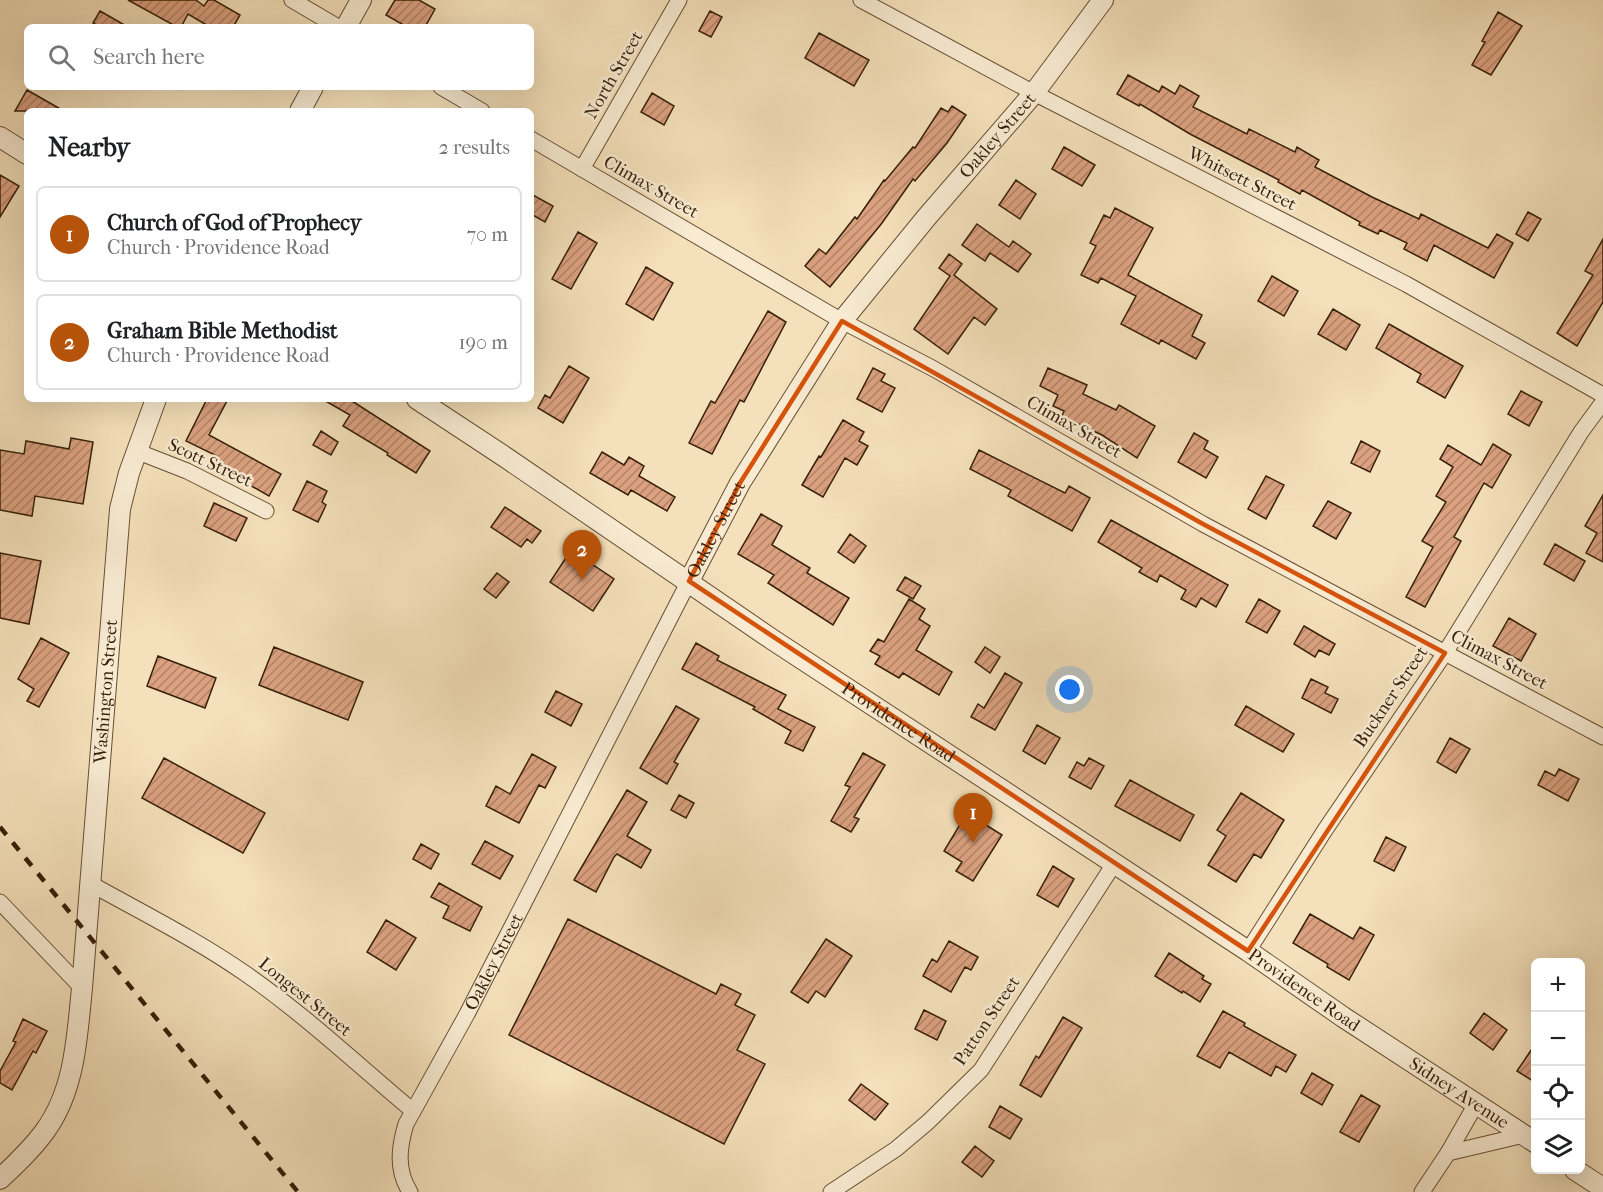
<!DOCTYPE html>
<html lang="en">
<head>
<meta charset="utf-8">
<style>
	body { margin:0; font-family:"IM FELL French Canon",serif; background:#f2f2f2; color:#202124 }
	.controls { position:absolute; right:18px; bottom:18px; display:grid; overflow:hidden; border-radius:9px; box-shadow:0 6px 24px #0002 }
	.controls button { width:54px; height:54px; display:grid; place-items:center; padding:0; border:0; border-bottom:2px solid #e0e0e0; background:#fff; color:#202124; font:30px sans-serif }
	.you { position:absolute; left:1070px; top:690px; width:21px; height:21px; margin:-15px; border:4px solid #fff; border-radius:50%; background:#1a73e8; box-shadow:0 0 0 9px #1a73e833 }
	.badge { display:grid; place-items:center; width:39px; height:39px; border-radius:50%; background:#b45309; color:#fff; font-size:20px; font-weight:700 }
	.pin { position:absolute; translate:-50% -50px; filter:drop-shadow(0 2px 3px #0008) }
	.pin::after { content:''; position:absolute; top:32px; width:21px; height:18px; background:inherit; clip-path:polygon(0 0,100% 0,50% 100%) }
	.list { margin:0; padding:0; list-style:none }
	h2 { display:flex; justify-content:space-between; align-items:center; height:78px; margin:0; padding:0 24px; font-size:26px }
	h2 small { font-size:20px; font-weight:400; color:#757577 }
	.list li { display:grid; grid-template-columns:39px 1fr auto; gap:18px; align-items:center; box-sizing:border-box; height:96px; margin:0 12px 12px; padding:0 12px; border:2px solid #e0e0e0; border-radius:9px }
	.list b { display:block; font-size:22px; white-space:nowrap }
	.list p { margin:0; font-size:20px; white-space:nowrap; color:#757577 }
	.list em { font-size:20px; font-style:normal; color:#757577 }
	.icon { flex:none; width:33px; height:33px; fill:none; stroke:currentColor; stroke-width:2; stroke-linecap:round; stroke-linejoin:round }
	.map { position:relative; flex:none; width:1603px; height:1192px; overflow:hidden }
	.search { position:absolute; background:#fff; box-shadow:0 6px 24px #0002; left:24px; top:24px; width:510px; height:66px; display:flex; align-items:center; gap:15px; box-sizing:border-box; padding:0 21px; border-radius:9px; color:#757577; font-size:22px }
	.panel { position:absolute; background:#fff; box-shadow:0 6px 24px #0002; left:24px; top:108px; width:510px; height:294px; border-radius:9px }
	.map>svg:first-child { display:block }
	.building { fill:url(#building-hatch); stroke:#371f08; stroke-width:1.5 }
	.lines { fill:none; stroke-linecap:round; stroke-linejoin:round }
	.minor-casing { stroke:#664f34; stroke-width:17 }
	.tertiary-casing { stroke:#664f34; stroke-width:22 }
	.minor { stroke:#f8ebd2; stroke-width:15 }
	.tertiary { stroke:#f8ebd2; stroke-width:20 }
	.rail { stroke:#371f08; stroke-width:4.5; stroke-dasharray:10 10; stroke-linecap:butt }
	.marked { fill:none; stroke:#d6530c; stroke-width:4.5; stroke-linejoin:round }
	.labels { text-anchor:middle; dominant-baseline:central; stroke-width:5; stroke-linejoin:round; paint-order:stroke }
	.street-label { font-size:18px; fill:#371f08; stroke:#f8ebd2 }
</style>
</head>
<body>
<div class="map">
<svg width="1603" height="1192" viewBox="0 0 1603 1192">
	<defs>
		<pattern id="building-hatch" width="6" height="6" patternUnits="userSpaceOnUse" patternTransform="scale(1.5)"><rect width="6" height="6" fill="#dba180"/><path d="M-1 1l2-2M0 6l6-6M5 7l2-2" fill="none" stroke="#b28367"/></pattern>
	</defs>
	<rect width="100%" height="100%" fill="#f4e0ba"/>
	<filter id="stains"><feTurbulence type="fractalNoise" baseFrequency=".00333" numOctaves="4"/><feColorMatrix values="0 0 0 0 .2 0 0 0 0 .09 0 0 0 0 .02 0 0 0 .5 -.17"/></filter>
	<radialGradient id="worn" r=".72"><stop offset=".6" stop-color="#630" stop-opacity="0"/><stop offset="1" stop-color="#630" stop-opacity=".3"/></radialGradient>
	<path class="building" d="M128 0H196L204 6 208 0H214L240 15 233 27H210L188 14 181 27H177Z
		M395 0H419L435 9 425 27H407L386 15Z
		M100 11 128 27H101L93 23Z
		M710 11 722 17 711 37 699 31Z
		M1498 12 1522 26 1491 75 1472 65 1485 42 1482 41Z
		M819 33 869 60 854 86 805 58Z
		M1128 75 1159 92 1162 86 1175 94 1180 85 1199 96 1193 107 1247 134 1249 129 1295 152 1297 147 1319 160 1315 167 1372 197 1419 219 1421 214 1488 248 1497 234 1513 243 1494 278 1434 245 1427 261 1404 249 1407 243 1380 230 1378 234 1359 225 1360 222 1302 190 1300 194 1278 182 1279 180 1190 134 1140 104 1139 106 1117 94Z
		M27 90 64 111H15Z
		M652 93 674 106 664 125 641 112Z
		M952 106 966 115 947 143 915 181 913 179 882 223 830 287 805 266 819 249 826 254 855 217 857 219 884 180 885 181 913 147 915 148 941 108 948 112Z
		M1064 147 1095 165 1082 186 1052 169Z
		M0 175 19 186 0 217Z
		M1016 180 1036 194 1020 219 999 205Z
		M531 194 553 206 545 222 531 214Z
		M1115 208 1153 228 1128 275 1202 315 1192 336 1205 343 1196 359 1161 340 1159 344 1121 324 1136 296 1101 278 1098 283 1081 275 1096 246 1090 243 1104 215 1110 218Z
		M1528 212 1541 219 1528 241 1516 234Z
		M977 224 1009 247 1013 241 1031 254 1018 272 990 253 985 261 962 245Z
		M578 232 597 243 571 289 552 279Z
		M1603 239V302L1577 346 1557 333 1593 275 1585 271Z
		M949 254 962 264 954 275 997 309 985 325 974 317 948 354 914 329 950 276 939 268Z
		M646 267 673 283 653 320 626 304Z
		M1272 276 1298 291 1284 316 1258 301Z
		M1333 309 1360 325 1346 350 1318 334Z
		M768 311 786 322 744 402 740 400 712 454 689 443 711 401 715 403Z
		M1389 324 1463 366 1445 398 1417 382 1421 374 1376 348Z
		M569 366 589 378 563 423 538 408 545 395 550 398Z
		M873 368 885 374 881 381 895 388 882 412 857 399Z
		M1048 368 1087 385 1083 394 1116 410 1119 405 1155 426 1137 458 1102 435 1062 416 1064 411 1053 406 1058 395 1040 386Z
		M1521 391 1542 402 1529 426 1508 414Z
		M207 399H228L209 435 281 474 269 496 232 475 212 467 217 456 186 441Z
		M322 399H349L430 451 416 473 387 455 388 453 343 426 350 415Z
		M843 420 864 432 859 441 868 446 857 465 845 458 823 497 802 485 819 456 821 457Z
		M321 431 338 442 331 455 313 445Z
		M1194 433 1208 441 1204 449 1218 457 1206 478 1178 462Z
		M71 438 93 442 83 504 35 496 32 516 0 510V450L24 454 26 441 69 449Z
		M1361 441 1380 451 1370 472 1351 463Z
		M1493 444 1511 455 1492 488 1484 483 1454 537 1461 541 1425 607 1406 597 1433 547 1422 541 1446 502 1436 496 1453 467 1440 459 1448 445 1481 465Z
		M979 450 1065 493 1069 486 1090 498 1072 531 1008 496 1011 490 970 469Z
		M602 452 624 465 629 457 644 466 639 476 675 497 667 511 631 490 628 495 590 473Z
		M1266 476 1284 485 1266 519 1248 509Z
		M307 481 327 491 322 502 326 505 318 522 293 510Z
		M1603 495V562L1586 553 1597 533 1585 526Z
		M1328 501 1351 513 1336 539 1313 526Z
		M214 503 247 518 236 541 204 526Z
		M505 507 541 531 532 543 527 539 521 547 491 527Z
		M761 514 782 526 772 545 810 568 807 573 849 598 833 625 768 583 774 575 738 554Z
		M1111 520 1228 585 1216 607 1201 598 1196 607 1181 599 1186 590 1160 575 1157 582 1139 572 1142 568 1098 542Z
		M850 534 866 546 854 563 838 552Z
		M1555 544 1585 561 1574 581 1544 564Z
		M571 550 614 579 593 611 550 582Z
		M0 553 41 561 29 624 0 618Z
		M497 573 509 582 496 598 484 589Z
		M905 577 921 586 913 599 897 590Z
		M909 599 925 609 919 619 930 626 916 650 952 672 939 695 903 673 899 678 875 664 880 656 870 651 878 639 884 642Z
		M1259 599 1280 611 1267 633 1246 622Z
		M1509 618 1536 634 1521 661 1493 646Z
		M1304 626 1335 644 1329 655 1319 650 1315 657 1294 644Z
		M41 638 69 653 39 707 27 701 34 689 18 679Z
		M696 643 719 656 717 660 786 695 778 709 815 727 803 751 785 743 791 731 753 709 755 707 682 669Z
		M274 647 363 682 348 720 259 685Z
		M985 647 1000 657 990 673 975 662Z
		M158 656 216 678 205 708 147 686Z
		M1005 673 1022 683 995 730 971 717 978 704 984 708Z
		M1311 679 1328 687 1325 693 1338 699 1331 713 1302 698Z
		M556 691 582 704 571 726 545 712Z
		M676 706 699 719 674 762 678 764 667 784 640 768Z
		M1246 706 1294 734 1283 752 1235 725Z
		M1037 725 1060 738 1045 764 1023 751Z
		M1450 738 1470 749 1456 773 1437 762Z
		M863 753 885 765 854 817 859 819 851 832 831 821 850 787 845 785Z
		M532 754 556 767 545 788 539 785 519 823 486 806 496 786 510 794Z
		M164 758 265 813 243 853 142 798Z
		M1089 758 1104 766 1091 789 1069 777 1077 762 1084 766Z
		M1559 769 1579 779 1568 801 1538 785 1545 771 1555 776Z
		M1130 780 1194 815 1180 841 1115 806Z
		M627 790 647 802 627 836 651 850 641 868 617 854 614 857 596 892 574 880Z
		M1241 793 1284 820 1261 858 1254 854 1236 882 1208 865 1226 836 1217 830Z
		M679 795 694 803 686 818 671 810Z
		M967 813 1002 835 973 881 956 871 962 862 944 851Z
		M1386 837 1406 847 1394 871 1374 861Z
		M485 841 513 856 500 879 472 864Z
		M421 844 439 854 431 869 413 859Z
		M1053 866 1074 879 1058 907 1037 895Z
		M439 883 482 907 470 931 443 918 449 906 431 897Z
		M1310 914 1353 939 1360 927 1374 935 1349 980 1327 967 1328 964 1293 943Z
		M568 919 716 994 721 984 741 994 735 1005 755 1015 737 1050 765 1064 724 1144 509 1035Z
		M386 920 416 938 396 970 367 952Z
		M826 939 852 956 825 997 816 991 808 1003 791 992Z
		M949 941 978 957 971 970 965 967 951 992 923 976 932 959 937 962Z
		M1169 953 1204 976 1202 979 1211 984 1200 1002 1183 991 1182 993 1155 976Z
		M924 1010 946 1021 937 1040 915 1029Z
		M1223 1011 1245 1023 1244 1026 1296 1055 1286 1072 1276 1066 1271 1076 1229 1052 1220 1068 1197 1056Z
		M1484 1013 1507 1030 1493 1050 1470 1033Z
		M1063 1017 1082 1028 1041 1097 1020 1085 1036 1056 1039 1058Z
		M23 1019 47 1031 36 1053 33 1051 12 1090 0 1083V1071L16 1042 13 1041Z
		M1536 1043V1083L1517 1071Z
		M1312 1073 1333 1085 1322 1105 1301 1093Z
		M861 1084 888 1104 875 1120 849 1100Z
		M1361 1095 1380 1106 1359 1142 1340 1132Z
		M1000 1106 1022 1119 1010 1139 989 1127Z
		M975 1146 994 1161 982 1177 962 1162Z"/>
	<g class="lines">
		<defs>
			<g id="minor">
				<path d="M292 0 338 27"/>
				<path d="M861 0 1034 93 1406 284 1603 395"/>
				<path d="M441 87 482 111"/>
				<path d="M531 139 842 321 934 369 1203 524 1603 737"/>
				<path d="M582 169 679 0"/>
				<path d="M136 451 187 471 266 511"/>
				<path d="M91 884C143 913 197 940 246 974 305 1015 358 1065 413 1111"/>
				<path d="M0 902 82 988"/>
				<path d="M1248 951 1325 830 1445 653 1581 432 1603 402"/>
				<path d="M1448 1153 1476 1104"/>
				<path id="s1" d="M410 1192C396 1170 399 1147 406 1124L467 1014 689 581"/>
				<path d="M831 1192 896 1149 928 1122 981 1070 1114 864"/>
				<path d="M1422 1192 1448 1153 1524 1135"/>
			</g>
			<g id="tertiary">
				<path d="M346 27 361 0"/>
				<path d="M300 111 313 87"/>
				<path d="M0 137 27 154"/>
				<path id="s2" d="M417 399 505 457 773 640 1248 951 1343 1017 1536 1143"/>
				<path id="s3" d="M689 581 740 483 842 321 926 218 1034 93 1103 0"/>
				<path d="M1575 1170 1603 1188"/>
				<path id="s4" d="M0 1179C16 1164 32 1149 45 1131 75 1090 77 1037 82 988L120 509 129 473 156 399"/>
			</g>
		</defs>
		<use href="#minor" class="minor-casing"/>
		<use href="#tertiary" class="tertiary-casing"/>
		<use href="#minor" class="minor"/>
		<use href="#tertiary" class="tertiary"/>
		<path class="rail" d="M0 827 298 1192"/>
	</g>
	<path class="marked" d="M842 321 1203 524 1445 653 1248 951 689 581 740 483Z"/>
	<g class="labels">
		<g class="street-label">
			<text transform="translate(614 75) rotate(-60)">North Street</text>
			<text stroke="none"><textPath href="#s3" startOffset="544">Oakley Street</textPath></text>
			<text transform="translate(1242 179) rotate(27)">Whitsett Street</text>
			<text transform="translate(651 187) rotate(30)">Climax Street</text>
			<text transform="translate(1074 427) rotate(30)">Climax Street</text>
			<text transform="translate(210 463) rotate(25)">Scott Street</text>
			<text stroke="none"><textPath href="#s3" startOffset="58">Oakley Street</textPath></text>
			<text transform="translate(1499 660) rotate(28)">Climax Street</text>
			<text stroke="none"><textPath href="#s4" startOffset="513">Washington Street</textPath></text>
			<text transform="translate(1391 697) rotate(-56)">Buckner Street</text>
			<text stroke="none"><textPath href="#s2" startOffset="580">Providence Road</textPath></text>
			<text stroke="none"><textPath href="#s1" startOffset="255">Oakley Street</textPath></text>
			<text stroke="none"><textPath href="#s2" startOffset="1066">Providence Road</textPath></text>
			<text transform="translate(305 997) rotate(39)">Longest Street</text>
			<text transform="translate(987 1021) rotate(-56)">Patton Street</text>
			<text stroke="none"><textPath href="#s2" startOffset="1252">Sidney Avenue</textPath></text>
		</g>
	</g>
	<rect width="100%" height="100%" filter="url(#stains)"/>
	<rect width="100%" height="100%" fill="url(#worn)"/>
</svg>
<div class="controls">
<button>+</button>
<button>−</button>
<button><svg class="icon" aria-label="locate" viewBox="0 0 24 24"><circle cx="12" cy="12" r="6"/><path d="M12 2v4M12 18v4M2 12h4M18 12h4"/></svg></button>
<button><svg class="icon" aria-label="layers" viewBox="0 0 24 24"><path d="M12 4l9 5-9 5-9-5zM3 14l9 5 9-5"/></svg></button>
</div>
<div class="you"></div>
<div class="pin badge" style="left:973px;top:843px">1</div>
<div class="pin badge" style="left:582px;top:580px">2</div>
<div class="search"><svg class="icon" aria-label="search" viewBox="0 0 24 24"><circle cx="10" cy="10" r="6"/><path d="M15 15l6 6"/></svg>Search here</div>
<section class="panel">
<h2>Nearby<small>2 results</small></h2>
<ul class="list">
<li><span class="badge">1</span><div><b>Church of God of Prophecy</b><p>Church · Providence Road</p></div><em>70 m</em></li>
<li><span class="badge">2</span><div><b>Graham Bible Methodist</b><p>Church · Providence Road</p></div><em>190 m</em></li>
</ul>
</section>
</div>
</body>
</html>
